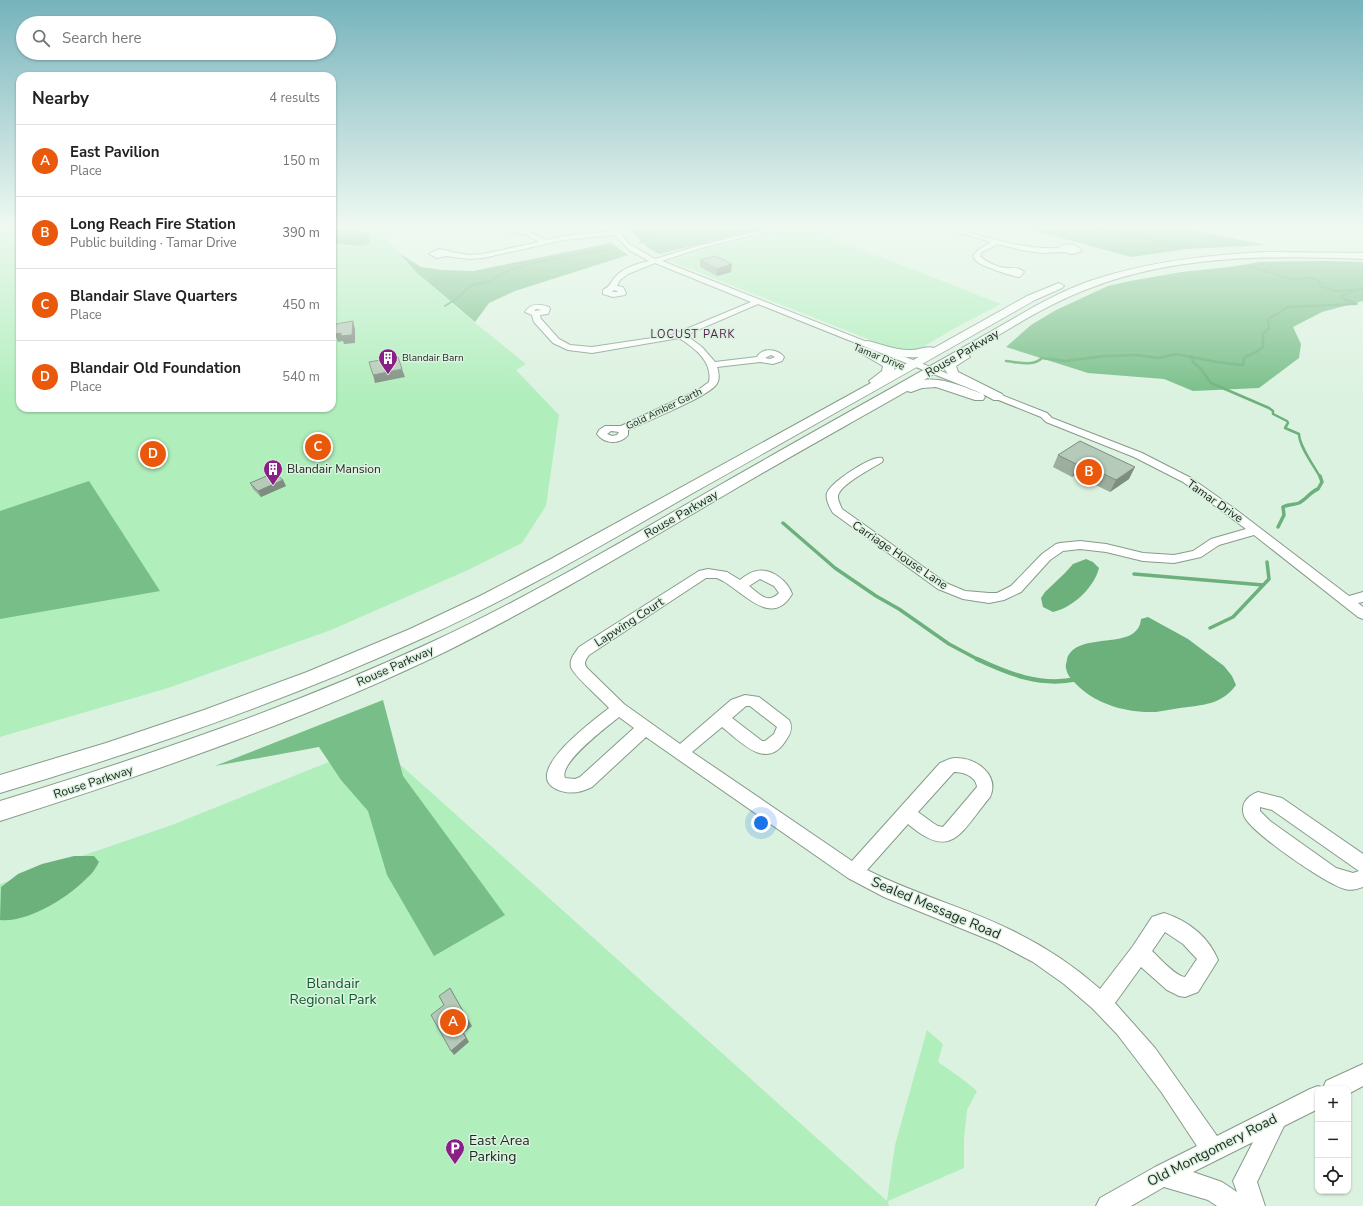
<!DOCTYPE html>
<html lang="en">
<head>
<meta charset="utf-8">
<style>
	body { margin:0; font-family:"Nunito Sans",sans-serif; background:#f6f6f6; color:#222 }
	.controls { position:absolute; right:12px; bottom:12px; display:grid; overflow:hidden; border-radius:8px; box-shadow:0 1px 3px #0004 }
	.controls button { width:36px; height:36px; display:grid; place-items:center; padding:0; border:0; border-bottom:1px solid #e0e0e0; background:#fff; color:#222; font:20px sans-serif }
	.you { position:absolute; left:761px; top:823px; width:14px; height:14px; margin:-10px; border:3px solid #fff; border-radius:50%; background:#1a73e8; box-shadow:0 0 0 6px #1a73e833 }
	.badge { display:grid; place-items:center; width:26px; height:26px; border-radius:50%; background:#ea580c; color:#fff; font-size:13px; font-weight:700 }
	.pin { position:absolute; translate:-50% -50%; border:2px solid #fff; box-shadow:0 1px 4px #0006 }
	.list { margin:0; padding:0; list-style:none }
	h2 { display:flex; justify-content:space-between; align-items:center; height:52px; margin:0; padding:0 16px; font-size:17px }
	h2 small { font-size:13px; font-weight:400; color:#767676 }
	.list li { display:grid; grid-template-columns:26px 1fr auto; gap:12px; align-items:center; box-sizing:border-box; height:72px; padding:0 16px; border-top:1px solid #e0e0e0 }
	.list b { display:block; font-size:15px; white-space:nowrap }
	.list p { margin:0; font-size:13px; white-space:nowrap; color:#767676 }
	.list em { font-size:13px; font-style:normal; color:#767676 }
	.icon { flex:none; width:22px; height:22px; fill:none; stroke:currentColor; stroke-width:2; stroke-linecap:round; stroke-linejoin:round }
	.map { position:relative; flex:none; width:1363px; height:1206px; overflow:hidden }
	.search { position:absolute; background:#fff; box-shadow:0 1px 3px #0004; left:16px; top:16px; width:320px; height:44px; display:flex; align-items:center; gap:10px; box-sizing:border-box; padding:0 14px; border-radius:22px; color:#767676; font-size:15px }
	.panel { position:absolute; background:#fff; box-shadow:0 1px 3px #0004; left:16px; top:72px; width:320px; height:340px; border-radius:12px }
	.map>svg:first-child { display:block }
	.green { fill:#b0eebc }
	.forest { fill:#78be88 }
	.water { fill:#6cb17b }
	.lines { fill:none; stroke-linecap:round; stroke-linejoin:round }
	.stream-far3 { stroke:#6cb17b; stroke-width:2 }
	.stream-far2 { stroke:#6cb17b; stroke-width:2.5 }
	.stream-far1 { stroke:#6cb17b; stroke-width:3.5 }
	.stream { stroke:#6cb17b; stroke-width:4.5 }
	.minor-casing { stroke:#879b8a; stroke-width:2 }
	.major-casing { stroke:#879b8a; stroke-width:2 }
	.minor { fill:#fff; fill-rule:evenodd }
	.major { fill:#fff; fill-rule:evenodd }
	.wall { fill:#9cae9e }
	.shaded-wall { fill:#7f8d81 }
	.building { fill:#b5cab8; stroke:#7f8d81 }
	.labels { text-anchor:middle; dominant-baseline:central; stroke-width:3; stroke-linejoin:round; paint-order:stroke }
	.far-street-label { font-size:10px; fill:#212922; stroke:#dcf2e0 }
	.far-poi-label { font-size:10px; fill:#212922; stroke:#dcf2e0; text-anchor:start }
	.far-neighbourhood-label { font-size:11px; letter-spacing:1px; fill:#52204f; stroke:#dcf2e0 }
	.street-label { font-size:12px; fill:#212922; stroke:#dcf2e0 }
	.poi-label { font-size:12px; fill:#212922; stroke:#dcf2e0; text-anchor:start }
	.near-street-label { font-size:14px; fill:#212922; stroke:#dcf2e0 }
	.near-park-label { font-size:14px; fill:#095b29; stroke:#dcf2e0 }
	.near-poi-label { font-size:14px; fill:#212922; stroke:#dcf2e0; text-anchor:start }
</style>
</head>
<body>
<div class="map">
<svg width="1363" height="1206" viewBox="0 0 1363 1206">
	<rect width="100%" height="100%" fill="#dcf2e0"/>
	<path class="green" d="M0 228H20V408H332V228H376L416 272 458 309 526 364 516 370 559 415 546 506 522 543 468 570 331 630 168 688 0 737Z
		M792 228H807L1001 304 957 327 919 349 907 350 883 345 670 261 705 249Z
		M376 743 887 1201 895 1145 927 1030 943 1044 938 1062 961 1078 977 1091 967 1110 964 1138V1168L888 1201 889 1206H0V884L172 825Z"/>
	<path class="forest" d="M632 228H765L659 254 647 247 631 231Z
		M1025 228H1182L1265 245 1187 249 1131 257Z
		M611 243 628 255 515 291 489 303 475 322 416 272 399 253 421 267 442 270 473 271Z
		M1323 261 1363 262V301L1322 312 1293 327 1301 344 1299 358 1259 388 1193 391 1164 379 1088 373 1006 347 1031 325 1056 310 1108 286 1130 281 1182 272 1229 267 1260 262Z
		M89 481 160 591 0 619V511Z
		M383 700 403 776 505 915 434 956 387 875 368 811 341 780 319 747 215 766Z"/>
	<path class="water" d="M332 228 368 232 370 244 360 246 332 243Z
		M1086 559 1093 562 1099 568C1094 588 1072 608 1053 612L1043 607 1041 598 1045 592 1065 573 1073 564Z
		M1148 617 1188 639 1224 666 1232 676 1236 685C1222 705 1202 705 1180 708 1172 709 1164 711 1156 712 1129 713 1100 706 1079 687 1074 682 1067 676 1066 668 1065 665 1067 662 1067 659 1077 629 1138 653 1141 619Z
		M74 856H94L99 862C96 867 93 873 88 877 69 897 28 923 0 920L1 887 18 874 42 864Z"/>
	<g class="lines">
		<path class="stream-far3" d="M1098 228 1187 247
			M640 243 666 228
			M1248 266 1292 279 1311 278 1319 281 1320 286 1337 291 1363 289
			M445 306 459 297 470 286 494 280 497 276 515 268 552 259 611 249
			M1263 337V334L1269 328 1268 320C1273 313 1282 314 1287 307L1357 304 1342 298 1341 296 1352 292 1350 291"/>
		<path class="stream-far2" d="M1191 356 1193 362 1201 369 1211 383 1269 408 1273 411V414L1287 421 1288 423 1285 428 1299 434C1299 446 1314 466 1320 477
			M1006 361C1017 362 1033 367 1042 358L1065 361 1104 356 1137 355 1159 358 1176 354 1217 362 1243 365C1244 355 1245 357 1254 353 1257 352 1260 349 1263 347V336"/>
		<path class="stream-far1" d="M783 523 835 568 876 596 899 609 949 644 979 660
			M1278 527 1284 515 1283 507C1288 504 1294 505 1299 503 1307 499 1310 492 1318 489L1322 482 1320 476
			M1134 574 1263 585
			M1210 628 1233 617 1269 579 1267 562"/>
		<path class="stream" d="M977 659C1009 674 1041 687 1077 679"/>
		<defs>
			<path id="minor" d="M508 228 528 231 546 240 564 236 613 231 611 228H617L628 243 655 259 697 246 770 228H781L701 248 662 261 1047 413 1052 418 1142 453 1191 478 1235 509 1349 596 1363 592V602L1358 603 1363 607V619L1358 617 1254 535 1219 545 1201 557 1174 563 1143 561 1106 552 1080 549 1063 551 1050 560 1021 592 1004 600 989 603 963 599 938 589 833 513C830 508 825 499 827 493 831 482 872 455 882 458L883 460 882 462C873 468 837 486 838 497 838 501 841 506 842 509L946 583 965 591 989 593H997L1011 586 1042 554 1056 544 1060 543 1080 541 1106 544 1143 553 1174 555 1193 551 1211 539 1246 529 1183 482 1134 457 1046 422 1041 417 758 304 686 335 702 347 715 362 757 357C762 347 778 349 784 357L782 361 773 364 760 362 717 367C719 372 720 380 716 385 705 398 647 421 628 430V435C620 445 604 444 597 434L599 430 605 426H621L698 390 709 382C713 362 695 348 679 338L592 353 568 350 553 343 534 322 532 315 525 312C531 303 540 304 549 307L550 309 548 314 540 315 541 319 559 339 570 345 592 347 672 335 751 302 655 263 628 274 620 280 617 286 623 287 626 293 625 295 613 297 603 294V290C611 286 610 282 616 276 625 267 637 264 649 261L629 250 615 235 564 240 483 258 469 259 446 256 437 258 429 254 439 249 449 251 450 252 469 255 483 254 539 242 525 234 507 232 506 231ZM614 290 617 291 618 292H612ZM536 309 542 310 534 311ZM771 355 775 357 770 359 765 358ZM611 431 619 432 617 435 612 436 607 434Z
				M942 228H952C987 237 1022 250 1059 248 1065 242 1077 244 1082 251L1072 254 1064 252 1042 253 1021 250 998 244 982 252 980 256C986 262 997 267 1006 268 1014 269 1017 266 1024 272L1020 277C1014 277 985 267 979 263 977 262 974 258 973 256L978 250 991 242Z
				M708 569 727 572 740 580C745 576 750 572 757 571 771 568 788 581 792 594 772 628 744 593 723 581L717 578H706L589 655C586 659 583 663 587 668L624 704 680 744 731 700 745 695 759 697 789 720C793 727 791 733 786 740 767 772 740 741 722 727L692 752 852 861 940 763C945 761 950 758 955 758 976 757 1000 775 990 797 961 832 952 862 908 824L867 870C914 894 965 907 1011 930 1044 946 1073 965 1100 989L1133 946 1152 917 1164 913C1188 921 1208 936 1218 960L1198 992 1185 997 1179 996 1167 990 1141 967 1115 1003 1155 1048 1217 1136 1310 1089 1318 1086 1323 1088 1326 1081 1363 1064V1086L1348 1094V1089H1318V1109L1284 1126 1257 1182 1265 1206H1217L1208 1200 1164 1187 1131 1206H1096L1100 1198 1155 1167 1197 1146 1162 1093 1117 1034 1092 1008 1064 984 1033 962 997 943 884 897 848 878 646 737 592 787C580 793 569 795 556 789 521 772 597 718 609 708 602 700 573 675 571 667 569 659 575 653 579 647L699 571ZM760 579 774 586 779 593C767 605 760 594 749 586ZM746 706H750L777 727 774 734 765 741H762L732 718ZM619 717 634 728 580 777 575 779 565 778C558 763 608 726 619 717ZM954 772C963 772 976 776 977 787L943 827 938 826 933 823 918 812ZM1165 932 1183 944 1197 959 1185 977C1175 976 1160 958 1152 951ZM1253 1142 1233 1181 1237 1192 1222 1182 1193 1172Z
				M1258 792 1282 798 1363 854V887C1357 889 1352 891 1345 889 1326 884 1255 835 1245 818 1239 805 1247 796 1258 792ZM1260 807 1272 810 1359 871 1353 873 1336 868 1270 821 1260 811Z"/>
			<path id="major" d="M1265 252 1363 253V259C1273 255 1178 255 1093 287 1048 303 1008 330 967 354L970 357 956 366 958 372 1002 394 1004 397 1002 400H994L949 376 944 368 924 380C944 377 965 388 983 394L985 397 983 400H975L936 387 922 388 911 392 907 391C844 427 780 462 718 499 629 551 541 604 449 650 305 720 153 772 0 821V801C148 756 294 706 434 641 533 595 626 539 720 485 821 427 923 371 1023 313 1044 301 1065 290 1087 282 1144 262 1205 255 1265 252Z
				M1059 283 1064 286 1062 288 1035 300C921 365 807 429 693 493 604 544 516 596 423 638 286 701 144 750 0 793V775L106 743 204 710 307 672 410 629 480 596 549 560 871 383 869 381 882 371 883 366 857 351 855 349 857 347C866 344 890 358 895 366L894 370 919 357C900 359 882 351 864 346L862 344 864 342 868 341C881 344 895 350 909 350 917 351 926 345 934 348L1027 296Z"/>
		</defs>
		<use href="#minor" class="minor-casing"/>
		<use href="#major" class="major-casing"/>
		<use href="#minor" class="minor"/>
		<use href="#major" class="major"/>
	</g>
	<path class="wall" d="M700 260 731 272 717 276 700 267Z
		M1058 455 1129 479 1110 492 1075 475 1072 477 1053 467Z
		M283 480 286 486 261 497 253 489 250 483Z"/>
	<path class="shaded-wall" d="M732 264 731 272 717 276V269Z
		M353 321 355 329V343L344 344 343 341 338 342 335 334Z
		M402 369 405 377 375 383 373 375Z
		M1081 463 1075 475 1072 477 1078 465Z
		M1135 467 1129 479 1110 492 1116 480Z
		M283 480 286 486 261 497 258 491Z
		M450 988 472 1026 464 1033 469 1042 454 1055 451 1051 461 1029Z"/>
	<path class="building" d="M715 256 732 264 717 269 700 260Z
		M353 321 352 335 341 336V333L335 334 336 324Z
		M398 357 402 369 373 375 369 362Z
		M1080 441 1135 467 1116 480 1081 463 1078 465 1058 455Z
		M274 473 283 480 258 491 250 483Z
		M450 988 469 1022 461 1029 466 1038 451 1051 431 1015 444 1005 439 996Z"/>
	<linearGradient id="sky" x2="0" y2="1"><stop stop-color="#76b3bc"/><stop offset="0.57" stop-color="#eff9f1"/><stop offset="1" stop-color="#eff9f1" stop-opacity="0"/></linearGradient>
	<rect width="1363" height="397" fill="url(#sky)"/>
	<defs>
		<symbol id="building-pin" viewBox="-11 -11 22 30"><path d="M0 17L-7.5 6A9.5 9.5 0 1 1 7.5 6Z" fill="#8a2086" stroke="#dcf2e0"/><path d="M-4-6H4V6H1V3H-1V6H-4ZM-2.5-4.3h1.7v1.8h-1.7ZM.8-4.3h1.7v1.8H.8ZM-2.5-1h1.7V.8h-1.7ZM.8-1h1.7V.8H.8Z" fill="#fff"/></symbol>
		<symbol id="parking-pin" viewBox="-11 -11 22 30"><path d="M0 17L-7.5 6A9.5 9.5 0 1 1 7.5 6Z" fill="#8a2086" stroke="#dcf2e0"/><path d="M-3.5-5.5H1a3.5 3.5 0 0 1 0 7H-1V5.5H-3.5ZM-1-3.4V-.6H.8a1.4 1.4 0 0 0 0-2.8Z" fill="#fff"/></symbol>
	</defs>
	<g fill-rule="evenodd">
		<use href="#building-pin" x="377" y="347" width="22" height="30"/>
		<use href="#building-pin" x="262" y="458" width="22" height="30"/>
		<use href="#parking-pin" x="444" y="1137" width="22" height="30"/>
	</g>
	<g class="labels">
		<g class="far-street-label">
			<text transform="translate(879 357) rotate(22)">Tamar Drive</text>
			<text transform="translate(664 409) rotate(-26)">Gold Amber Garth</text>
		</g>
		<g class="far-poi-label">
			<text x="402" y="358">Blandair Barn</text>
		</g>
		<g class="far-neighbourhood-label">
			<text x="693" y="334">LOCUST PARK</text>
		</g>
		<g class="street-label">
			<text transform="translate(962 353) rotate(-30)">Rouse Parkway</text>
			<text transform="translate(1215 501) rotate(35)">Tamar Drive</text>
			<text transform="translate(681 514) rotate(-30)">Rouse Parkway</text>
			<text transform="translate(900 555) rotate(34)">Carriage House Lane</text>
			<text transform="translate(629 622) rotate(-33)">Lapwing Court</text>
			<text transform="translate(395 666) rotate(-24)">Rouse Parkway</text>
			<text transform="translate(93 782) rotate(-18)">Rouse Parkway</text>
		</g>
		<g class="poi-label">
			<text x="287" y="469">Blandair Mansion</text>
		</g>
		<g class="near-street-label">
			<text transform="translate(936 908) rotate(23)">Sealed Message Road</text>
			<text transform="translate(1212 1150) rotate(-27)">Old Montgomery Road</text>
		</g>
		<g class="near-park-label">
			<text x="333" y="983">Blandair<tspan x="333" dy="16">Regional Park</tspan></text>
		</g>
		<g class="near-poi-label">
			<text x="469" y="1140">East Area<tspan x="469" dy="16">Parking</tspan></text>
		</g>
	</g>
</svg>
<div class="controls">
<button>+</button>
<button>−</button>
<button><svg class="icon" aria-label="locate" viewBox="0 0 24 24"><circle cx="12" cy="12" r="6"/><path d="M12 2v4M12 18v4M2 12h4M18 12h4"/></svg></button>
</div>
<div class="you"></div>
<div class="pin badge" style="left:453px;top:1022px">A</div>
<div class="pin badge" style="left:1089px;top:472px">B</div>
<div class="pin badge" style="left:318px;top:447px">C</div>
<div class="pin badge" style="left:153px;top:454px">D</div>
<div class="search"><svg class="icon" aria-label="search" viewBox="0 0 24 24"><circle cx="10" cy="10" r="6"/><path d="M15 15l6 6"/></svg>Search here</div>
<section class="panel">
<h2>Nearby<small>4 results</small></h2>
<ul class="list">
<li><span class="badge">A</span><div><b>East Pavilion</b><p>Place</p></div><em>150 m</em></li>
<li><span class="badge">B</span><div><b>Long Reach Fire Station</b><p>Public building · Tamar Drive</p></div><em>390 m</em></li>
<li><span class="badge">C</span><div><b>Blandair Slave Quarters</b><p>Place</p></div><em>450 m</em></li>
<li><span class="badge">D</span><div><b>Blandair Old Foundation</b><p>Place</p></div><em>540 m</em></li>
</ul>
</section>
</div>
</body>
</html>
